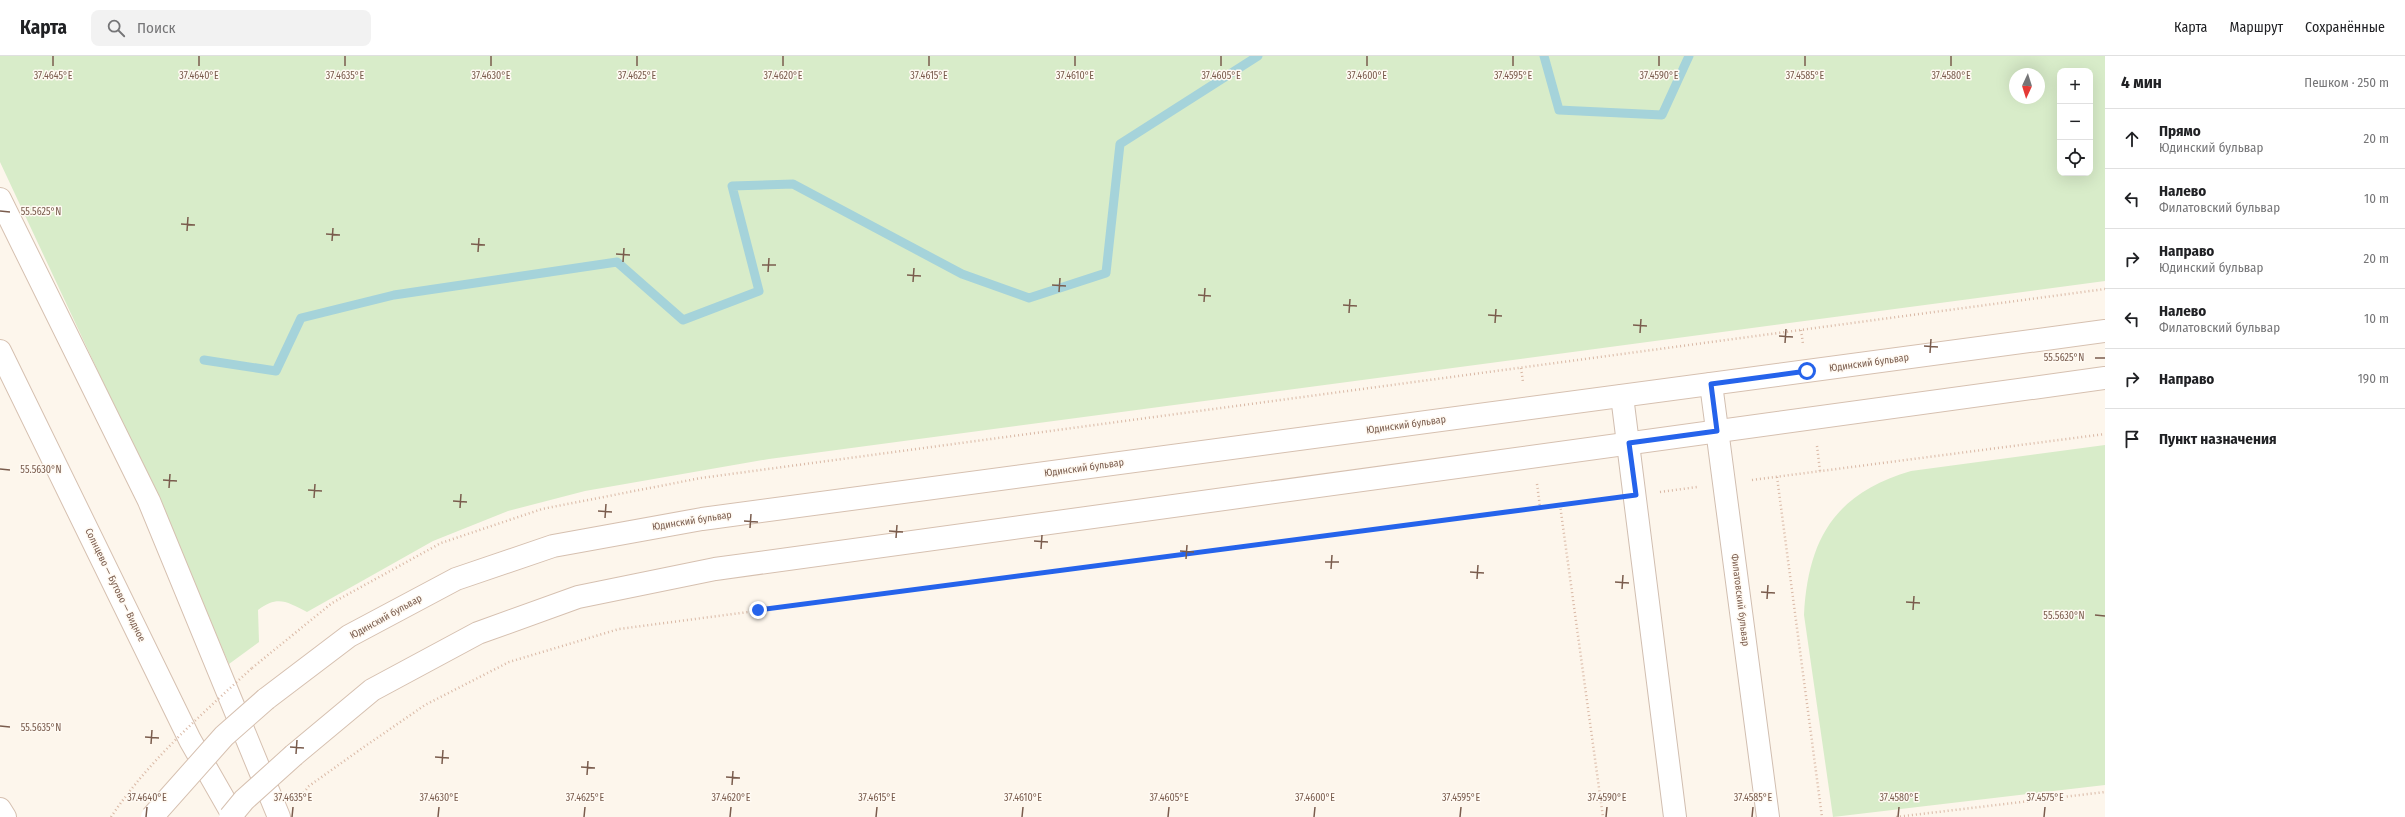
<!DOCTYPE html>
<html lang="ru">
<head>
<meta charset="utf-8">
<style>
	body { margin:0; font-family:"Fira Sans Condensed",sans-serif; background:#f2f2f2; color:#202124 }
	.controls { position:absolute; right:12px; top:12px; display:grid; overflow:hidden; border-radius:8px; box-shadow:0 4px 16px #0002 }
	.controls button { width:36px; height:36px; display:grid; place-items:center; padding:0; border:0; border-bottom:1px solid #e0e0e0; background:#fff; color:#202124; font:20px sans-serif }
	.compass { position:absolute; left:2009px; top:12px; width:36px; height:36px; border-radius:50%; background:#fff; box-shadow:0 4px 16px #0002; rotate:184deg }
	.stop { position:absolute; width:12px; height:12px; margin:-9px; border:3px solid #2563eb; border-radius:50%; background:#fff }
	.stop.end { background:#2563eb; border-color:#fff; box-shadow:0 1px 4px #0008 }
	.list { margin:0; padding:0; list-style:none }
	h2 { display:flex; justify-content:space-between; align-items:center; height:52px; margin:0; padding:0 16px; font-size:17px }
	h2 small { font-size:13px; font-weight:400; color:#757577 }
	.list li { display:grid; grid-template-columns:26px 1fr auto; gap:12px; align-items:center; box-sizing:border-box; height:60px; padding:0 16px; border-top:1px solid #e0e0e0 }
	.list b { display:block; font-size:15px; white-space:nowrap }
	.list p { margin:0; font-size:13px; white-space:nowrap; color:#757577 }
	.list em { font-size:13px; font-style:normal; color:#757577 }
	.icon { flex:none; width:22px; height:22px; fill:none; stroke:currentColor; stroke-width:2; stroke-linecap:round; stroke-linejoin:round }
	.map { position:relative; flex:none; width:2105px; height:761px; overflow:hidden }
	header { display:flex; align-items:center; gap:24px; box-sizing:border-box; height:56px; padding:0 20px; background:#fff; border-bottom:1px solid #e0e0e0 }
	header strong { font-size:19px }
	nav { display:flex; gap:22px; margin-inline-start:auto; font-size:14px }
	.search { width:280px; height:36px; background:#f2f2f2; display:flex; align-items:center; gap:10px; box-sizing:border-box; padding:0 14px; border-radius:8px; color:#757577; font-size:15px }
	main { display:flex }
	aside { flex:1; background:#fff }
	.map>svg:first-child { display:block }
	.green { fill:#d8ecc9; fill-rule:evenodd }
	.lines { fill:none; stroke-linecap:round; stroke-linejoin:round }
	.stream { stroke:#a5d3da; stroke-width:9 }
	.street-casing { stroke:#d1beb0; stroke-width:24 }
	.secondary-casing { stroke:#d6c0b0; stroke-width:24 }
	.path { stroke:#d9b8a5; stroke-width:2.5; stroke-dasharray:1 3; stroke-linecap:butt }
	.street { stroke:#fff; stroke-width:22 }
	.secondary { stroke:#fff; stroke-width:22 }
	.secondary-bridge-casing { stroke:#d6c0b0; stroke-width:24; stroke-linecap:butt }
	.path-bridge { stroke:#d9b8a5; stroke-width:2.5; stroke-dasharray:1 3; stroke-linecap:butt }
	.secondary-bridge { stroke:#fff; stroke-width:22 }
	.route { stroke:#2563eb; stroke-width:5 }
	.ticks { fill:none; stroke:#7a5c4d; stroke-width:1.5 }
	.labels { text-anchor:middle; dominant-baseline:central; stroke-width:3; stroke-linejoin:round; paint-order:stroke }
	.street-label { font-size:10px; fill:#7a5c4d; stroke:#fffaf3 }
	.ticks-label { font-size:10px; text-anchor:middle; fill:#7a5c4d; stroke:#fffaf3; stroke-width:3; stroke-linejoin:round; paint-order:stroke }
</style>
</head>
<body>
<header>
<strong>Карта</strong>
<div class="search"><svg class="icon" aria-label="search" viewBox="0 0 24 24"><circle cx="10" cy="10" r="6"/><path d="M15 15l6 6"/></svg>Поиск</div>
<nav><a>Карта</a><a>Маршрут</a><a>Сохранённые</a></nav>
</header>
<main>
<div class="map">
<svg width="2105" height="761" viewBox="0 0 2105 761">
	<rect width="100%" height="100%" fill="#fdf6ec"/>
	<path class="green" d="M0 0H2105V225L769 403 585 435 508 455 433 485 307 556C287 546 278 539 258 554L259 586 229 608 161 450 0 106ZM2060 15H2090V117H2060ZM2015 18H2039V42H2015Z
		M2105 389V729L1833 761 1804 559C1808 483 1835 437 1911 415Z"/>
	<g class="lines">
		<path class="stream" d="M1544 0 1559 54 1662 59 1689 0
			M204 304 276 315 301 262 394 239 617 206 683 264 759 235 732 130 793 128 962 218 1029 242 1106 217 1120 88 1258 0"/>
		<defs>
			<path id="street" d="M1711 328 1768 761
				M1622 340 1675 761"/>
			<path id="secondary" d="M0 143 149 445 279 761
				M0 295 190 684 234 761
				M266 643 349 580 456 523 553 490 702 463 2105 275
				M294 699 372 634 478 577 578 541 715 513 2105 322
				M0 753 5 761"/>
		</defs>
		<use href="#street" class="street-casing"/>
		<use href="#secondary" class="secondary-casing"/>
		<path class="path" d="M1801 274 1803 288
			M1521 312 1523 326
			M1817 390 1820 415
			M1777 421 1822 761
			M1752 424 2105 378
			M1537 428 1540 451
			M1660 436 1697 431
			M1560 449 1603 761
			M252 612 332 547 441 487 542 453 701 422 2105 233
			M301 740 309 730 361 693 425 649 509 606 619 573 1608 443
			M1896 761 2105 736"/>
		<use href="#street" class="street"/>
		<use href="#secondary" class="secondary"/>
		<defs>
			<path id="secondary-bridge" d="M152 761 224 680 266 643
				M230 761 244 744 294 699"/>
		</defs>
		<use href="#secondary-bridge" class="secondary-bridge-casing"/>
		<path class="path-bridge" d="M111 761C149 704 202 658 252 612"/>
		<use href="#secondary-bridge" class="secondary-bridge"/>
	</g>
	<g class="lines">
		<path class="route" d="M758 554 1636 439 1629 387 1717 375 1711 328 1807 315"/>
	</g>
	<path class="ticks" d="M53 10V0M199 10V0M345 10V0M491 10V0M637 10V0M783 10V0M929 10V0M1075 10V0M1221 10V0M1367 10V0M1513 10V0M1659 10V0M1805 10V0M1951 10V0M0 155 10 156M181 168 195 169M187 175 188 161M326 178 340 179M332 185 333 172M471 188 485 189M478 196 479 182M616 198 630 199M623 206 624 192M762 209H776M768 216 769 202M907 219 921 220M913 226 914 212M1052 229 1066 230M1059 236 1060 222M1198 239 1211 240M1204 246 1205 232M1343 249 1357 250M1349 257 1350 243M1488 259 1502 260M1495 267 1496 253M1633 269 1647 270M1640 277 1641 263M1779 280 1793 281M1785 287 1786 273M1924 290 1938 291M1930 297 1931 283M2095 302H2105M0 413 10 414M163 424 177 425M169 432 170 418M308 434 322 435M314 442 315 428M453 445 467 446M460 452 461 438M598 455 612 456M605 462 606 448M744 465 758 466M750 472 751 458M889 475 903 476M896 482 897 469M1034 485 1048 486M1041 493 1042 479M1180 495 1194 496M1186 503 1187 489M1325 506H1339M1331 513 1332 499M1470 516 1484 517M1477 523 1478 509M1615 526 1629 527M1622 533 1623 519M1761 536 1775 537M1767 543 1768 529M1906 546 1920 547M1913 554 1914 540M2095 559 2105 560M0 670 10 671M145 681 159 682M151 688 152 674M290 691 304 692M296 698 297 684M435 701 449 702M442 708 443 694M581 711 595 712M587 719 588 705M726 721 740 722M732 729 733 715M146 761 147 751M292 761 293 751M438 761 439 751M584 761 585 751M730 761 731 751M876 761 877 751M1022 761 1023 751M1168 761 1169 751M1314 761 1315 751M1460 761 1461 751M1606 761 1607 751M1752 761 1753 751M1898 761 1899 751M2044 761 2045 751"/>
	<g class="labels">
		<g class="street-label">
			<text transform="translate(1869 307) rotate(-8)">Юдинский бульвар</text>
			<text transform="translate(1406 369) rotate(-8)">Юдинский бульвар</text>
			<text transform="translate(1084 412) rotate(-8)">Юдинский бульвар</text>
			<text transform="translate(692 465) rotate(-9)">Юдинский бульвар</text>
			<text transform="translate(115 529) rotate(64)">Солнцево — Бутово — Видное</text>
			<text transform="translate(1740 544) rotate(83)">Филатовский бульвар</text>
			<text transform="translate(386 561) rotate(-29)">Юдинский бульвар</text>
		</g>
	</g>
	<g class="ticks-label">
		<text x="53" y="23">37.4645°E</text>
		<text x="199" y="23">37.4640°E</text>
		<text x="345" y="23">37.4635°E</text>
		<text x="491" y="23">37.4630°E</text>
		<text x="637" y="23">37.4625°E</text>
		<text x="783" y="23">37.4620°E</text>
		<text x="929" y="23">37.4615°E</text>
		<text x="1075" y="23">37.4610°E</text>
		<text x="1221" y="23">37.4605°E</text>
		<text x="1367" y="23">37.4600°E</text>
		<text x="1513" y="23">37.4595°E</text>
		<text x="1659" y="23">37.4590°E</text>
		<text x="1805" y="23">37.4585°E</text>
		<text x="1951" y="23">37.4580°E</text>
		<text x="41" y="159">55.5625°N</text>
		<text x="2064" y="305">55.5625°N</text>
		<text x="41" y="417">55.5630°N</text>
		<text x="2064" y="563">55.5630°N</text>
		<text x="41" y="675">55.5635°N</text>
		<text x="147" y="745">37.4640°E</text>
		<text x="293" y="745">37.4635°E</text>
		<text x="439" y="745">37.4630°E</text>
		<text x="585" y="745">37.4625°E</text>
		<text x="731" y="745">37.4620°E</text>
		<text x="877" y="745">37.4615°E</text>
		<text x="1023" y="745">37.4610°E</text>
		<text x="1169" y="745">37.4605°E</text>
		<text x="1315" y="745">37.4600°E</text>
		<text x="1461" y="745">37.4595°E</text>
		<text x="1607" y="745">37.4590°E</text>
		<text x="1753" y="745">37.4585°E</text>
		<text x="1899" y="745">37.4580°E</text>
		<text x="2045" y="745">37.4575°E</text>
	</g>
</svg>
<div class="controls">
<button>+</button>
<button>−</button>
<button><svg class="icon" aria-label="locate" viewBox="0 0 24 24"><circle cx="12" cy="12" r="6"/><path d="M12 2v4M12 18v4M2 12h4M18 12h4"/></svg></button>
</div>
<svg class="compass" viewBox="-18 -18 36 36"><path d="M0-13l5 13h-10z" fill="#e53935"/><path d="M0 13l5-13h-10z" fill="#757577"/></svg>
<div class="stop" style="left:1807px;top:315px"></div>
<div class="stop end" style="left:758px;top:554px"></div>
</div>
<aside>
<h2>4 мин<small>Пешком · 250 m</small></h2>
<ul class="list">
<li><svg class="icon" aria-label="ahead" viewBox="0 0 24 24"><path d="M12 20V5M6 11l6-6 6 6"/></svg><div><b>Прямо</b><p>Юдинский бульвар</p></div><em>20 m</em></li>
<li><svg class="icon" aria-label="left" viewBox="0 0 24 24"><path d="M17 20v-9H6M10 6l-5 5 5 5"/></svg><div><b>Налево</b><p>Филатовский бульвар</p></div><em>10 m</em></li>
<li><svg class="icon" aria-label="right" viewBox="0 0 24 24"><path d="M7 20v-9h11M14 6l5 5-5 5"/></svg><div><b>Направо</b><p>Юдинский бульвар</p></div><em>20 m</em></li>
<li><svg class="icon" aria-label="left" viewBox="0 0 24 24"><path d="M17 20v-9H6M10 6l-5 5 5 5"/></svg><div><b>Налево</b><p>Филатовский бульвар</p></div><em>10 m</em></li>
<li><svg class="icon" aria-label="right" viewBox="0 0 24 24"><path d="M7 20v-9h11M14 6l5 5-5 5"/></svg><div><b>Направо</b></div><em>190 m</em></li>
<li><svg class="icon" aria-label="arrive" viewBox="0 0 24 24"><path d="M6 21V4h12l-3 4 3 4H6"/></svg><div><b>Пункт назначения</b></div></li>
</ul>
</aside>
</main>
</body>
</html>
